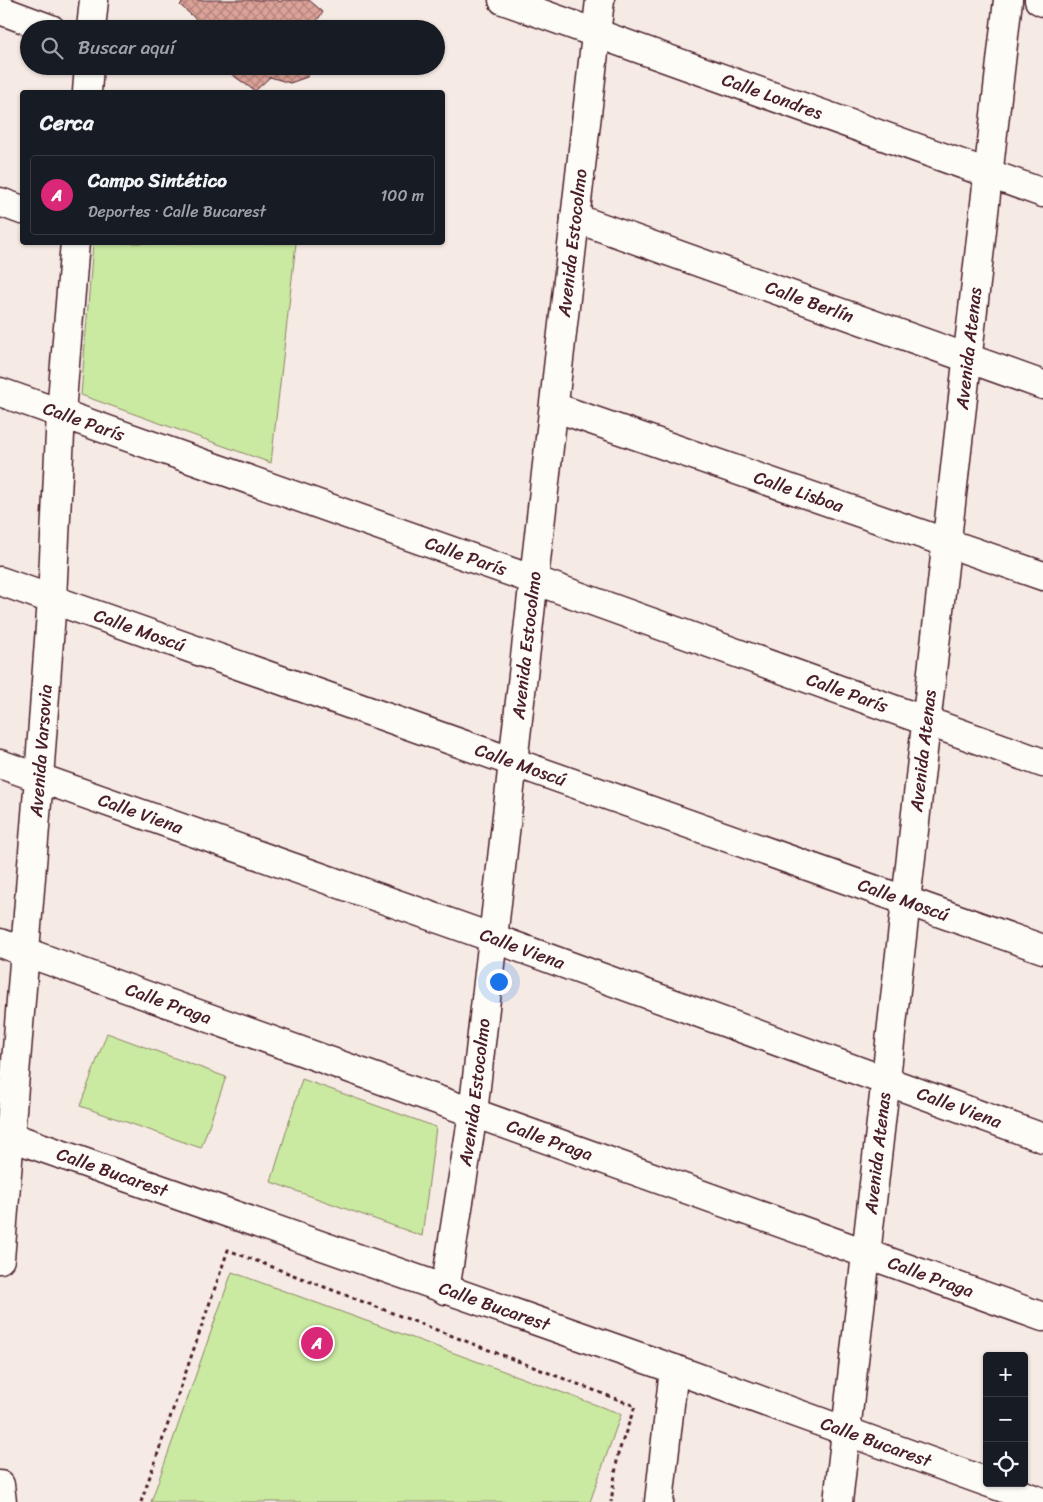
<!DOCTYPE html>
<html lang="es">
<head>
<meta charset="utf-8">
<style>
	body { margin:0; font-family:Sriracha,sans-serif; background:#242831; color:#f1f3f6 }
	.controls { position:absolute; right:15px; bottom:15px; display:grid; overflow:hidden; border-radius:5px; box-shadow:0 1px 4px #0004 }
	.controls button { width:45px; height:45px; display:grid; place-items:center; padding:0; border:0; border-bottom:1px solid #363941; background:#171b24; color:#f1f3f6; font:25px sans-serif }
	.you { position:absolute; left:498px; top:981px; width:18px; height:18px; margin:-12px; border:4px solid #fff; border-radius:50%; background:#1a73e8; box-shadow:0 0 0 8px #1a73e833 }
	.badge { display:grid; place-items:center; width:32px; height:32px; border-radius:50%; background:#db2777; color:#fff; font-size:16px; font-weight:700 }
	.pin { position:absolute; translate:-50% -50%; border:2px solid #fff; box-shadow:0 1px 5px #0006 }
	.list { margin:0; padding:0; list-style:none }
	h2 { display:flex; justify-content:space-between; align-items:center; height:65px; margin:0; padding:0 20px; font-size:21px }
	h2 small { font-size:16px; font-weight:400; color:#9ea1a6 }
	.list li { display:grid; grid-template-columns:32px 1fr auto; gap:15px; align-items:center; box-sizing:border-box; height:80px; margin:0 10px 10px; padding:0 10px; border:1px solid #363941; border-radius:5px }
	.list b { display:block; font-size:19px; white-space:nowrap }
	.list p { margin:0; font-size:16px; white-space:nowrap; color:#9ea1a6 }
	.list em { font-size:16px; font-style:normal; color:#9ea1a6 }
	.icon { flex:none; width:28px; height:28px; fill:none; stroke:currentColor; stroke-width:2; stroke-linecap:round; stroke-linejoin:round }
	.map { position:relative; flex:none; width:1043px; height:1502px; overflow:hidden }
	.search { position:absolute; background:#171b24; box-shadow:0 1px 4px #0004; left:20px; top:20px; width:425px; height:55px; display:flex; align-items:center; gap:12px; box-sizing:border-box; padding:0 18px; border-radius:28px; color:#9ea1a6; font-size:19px }
	.panel { position:absolute; background:#171b24; box-shadow:0 1px 4px #0004; left:20px; top:90px; width:425px; height:155px; border-radius:5px }
	.map>svg:first-child { display:block }
	.green { fill:#cae9a1; stroke:#8a8466 }
	.building { fill:url(#building-cross-hatch); stroke:#4a1f2b }
	.lines { fill:none; stroke-linecap:round; stroke-linejoin:round }
	.minor-casing { stroke:#4a1f2b; stroke-width:31 }
	.path { stroke:#4a1f2b; stroke-width:3; stroke-dasharray:4 4; stroke-linecap:butt }
	.minor { stroke:#fdfcf7; stroke-width:28 }
	.labels { text-anchor:middle; dominant-baseline:central; stroke-width:4; stroke-linejoin:round; paint-order:stroke }
	.street-label { font-size:18px; fill:#4a1f2b; stroke:#fdfcf7 }
</style>
</head>
<body>
<div class="map">
<svg width="1043" height="1502" viewBox="0 0 1043 1502">
	<defs>
		<pattern id="building-cross-hatch" width="8" height="8" patternUnits="userSpaceOnUse" patternTransform="scale(1.25)"><rect width="8" height="8" fill="#dca399"/><path d="M0 0l8 8M0 8l8-8" fill="none" stroke="#b4847d"/></pattern>
	</defs>
	<rect width="100%" height="100%" fill="#f6eae4"/>
	<filter id="ink" filterUnits="userSpaceOnUse"><feTurbulence type="fractalNoise" baseFrequency=".02" numOctaves="2"/><feDisplacementMap in="SourceGraphic" scale="10" xChannelSelector="R" yChannelSelector="G"/><feConvolveMatrix kernelMatrix="1 2 1 2 8 2 1 2 1" color-interpolation-filters="sRGB"/></filter>
	<g filter="url(#ink)">
		<path class="green" d="M93 243H296L271 463 81 395Z
			M107 1033 226 1077 201 1148 80 1106Z
			M302 1079 436 1127 422 1236 271 1182Z
			M232 1272 621 1414 590 1502H151Z"/>
		<path class="building" d="M185 0H278L280 2 282 0H309L323 12 311 29H207L180 5Z
			M230 66H316L307 77 290 83 270 77 255 91 227 71Z"/>
		<g class="lines">
			<defs>
				<g id="minor">
					<path id="s1" d="M503 0 1043 193"/>
					<path d="M1039 0 1043 2"/>
					<path d="M0 10 51 29"/>
					<path d="M91 29 94 0"/>
					<path d="M87 92 89 66"/>
					<path d="M0 202 22 210"/>
					<path id="s2" d="M575 218 1043 385"/>
					<path id="s3" d="M0 392 534 580 1043 763"/>
					<path id="s4" d="M554 407 1043 576"/>
					<path id="s5" d="M0 581 1043 949"/>
					<path id="s6" d="M0 764 493 938 1043 1138"/>
					<path id="s7" d="M0 943 1043 1317"/>
					<path id="s8" d="M0 1133 674 1369 987 1482"/>
					<path id="s9" d="M0 1259 39 778 52 599 61 413 75 242"/>
					<path id="s10" d="M445 1290 473 1113 600 0"/>
					<path d="M990 1483 1042 1502"/>
					<path d="M0 1485 2 1502"/>
					<path d="M659 1502 674 1369"/>
					<path id="s11" d="M838 1502 1008 0"/>
				</g>
			</defs>
			<use href="#minor" class="minor-casing"/>
			<path class="path" d="M141 1502 228 1250 635 1406 618 1454 611 1502"/>
			<use href="#minor" class="minor"/>
		</g>
	</g>
	<g class="labels">
		<g class="street-label">
			<text stroke="none"><textPath href="#s1" startOffset="286">Calle Londres</textPath></text>
			<text stroke="none"><textPath href="#s10" startOffset="1055">Avenida Estocolmo</textPath></text>
			<text stroke="none"><textPath href="#s2" startOffset="249">Calle Berlín</textPath></text>
			<text stroke="none"><textPath href="#s11" startOffset="1161">Avenida Atenas</textPath></text>
			<text stroke="none"><textPath href="#s3" startOffset="89">Calle París</textPath></text>
			<text stroke="none"><textPath href="#s4" startOffset="259">Calle Lisboa</textPath></text>
			<text stroke="none"><textPath href="#s3" startOffset="494">Calle París</textPath></text>
			<text stroke="none"><textPath href="#s5" startOffset="148">Calle Moscú</textPath></text>
			<text stroke="none"><textPath href="#s10" startOffset="650">Avenida Estocolmo</textPath></text>
			<text stroke="none"><textPath href="#s3" startOffset="899">Calle París</textPath></text>
			<text stroke="none"><textPath href="#s9" startOffset="510">Avenida Varsovia</textPath></text>
			<text stroke="none"><textPath href="#s11" startOffset="756">Avenida Atenas</textPath></text>
			<text stroke="none"><textPath href="#s5" startOffset="552">Calle Moscú</textPath></text>
			<text stroke="none"><textPath href="#s6" startOffset="149">Calle Viena</textPath></text>
			<text stroke="none"><textPath href="#s5" startOffset="958">Calle Moscú</textPath></text>
			<text stroke="none"><textPath href="#s6" startOffset="554">Calle Viena</textPath></text>
			<text stroke="none"><textPath href="#s7" startOffset="179">Calle Praga</textPath></text>
			<text stroke="none"><textPath href="#s10" startOffset="200">Avenida Estocolmo</textPath></text>
			<text stroke="none"><textPath href="#s6" startOffset="1019">Calle Viena</textPath></text>
			<text stroke="none"><textPath href="#s7" startOffset="584">Calle Praga</textPath></text>
			<text stroke="none"><textPath href="#s11" startOffset="351">Avenida Atenas</textPath></text>
			<text stroke="none"><textPath href="#s8" startOffset="119">Calle Bucarest</textPath></text>
			<text stroke="none"><textPath href="#s7" startOffset="989">Calle Praga</textPath></text>
			<text stroke="none"><textPath href="#s8" startOffset="524">Calle Bucarest</textPath></text>
			<text stroke="none"><textPath href="#s8" startOffset="929">Calle Bucarest</textPath></text>
		</g>
	</g>
</svg>
<div class="controls">
<button>+</button>
<button>−</button>
<button><svg class="icon" aria-label="locate" viewBox="0 0 24 24"><circle cx="12" cy="12" r="6"/><path d="M12 2v4M12 18v4M2 12h4M18 12h4"/></svg></button>
</div>
<div class="you"></div>
<div class="pin badge" style="left:317px;top:1343px">A</div>
<div class="search"><svg class="icon" aria-label="search" viewBox="0 0 24 24"><circle cx="10" cy="10" r="6"/><path d="M15 15l6 6"/></svg>Buscar aquí</div>
<section class="panel">
<h2>Cerca<small></small></h2>
<ul class="list">
<li><span class="badge">A</span><div><b>Campo Sintético</b><p>Deportes · Calle Bucarest</p></div><em>100 m</em></li>
</ul>
</section>
</div>
</body>
</html>
